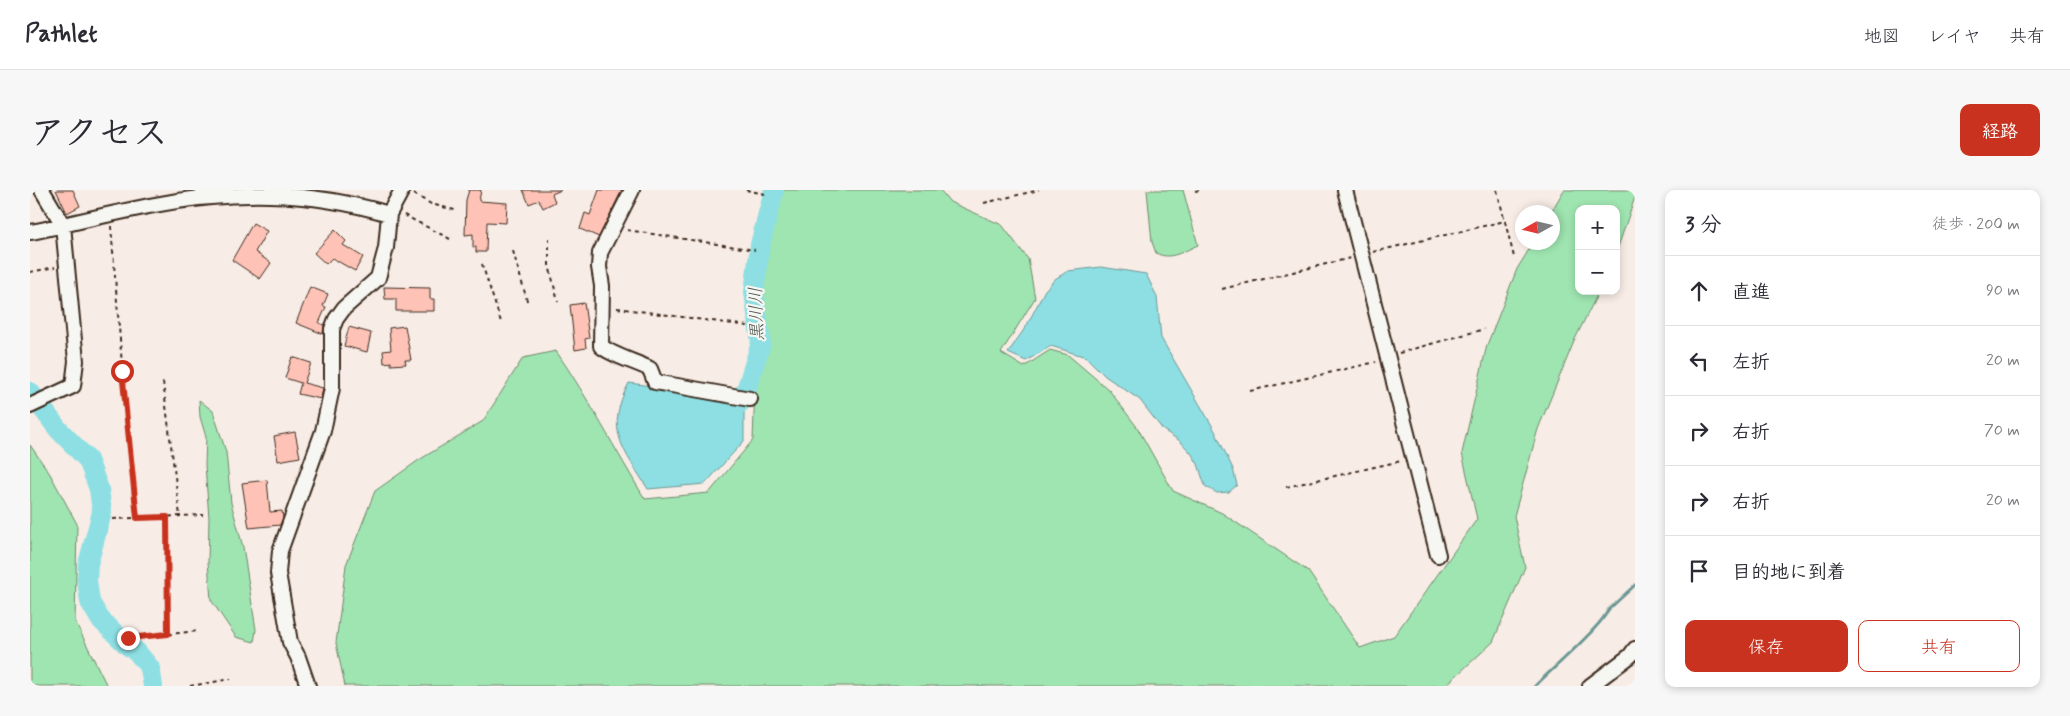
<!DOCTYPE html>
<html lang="ja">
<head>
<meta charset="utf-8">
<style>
	body { margin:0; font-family:Mynerve,"Klee One",sans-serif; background:#f7f7f7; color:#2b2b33 }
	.controls { position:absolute; right:15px; top:15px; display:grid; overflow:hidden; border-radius:10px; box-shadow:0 2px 8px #0003 }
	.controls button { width:45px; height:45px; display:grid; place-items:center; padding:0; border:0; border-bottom:1px solid #e1e1e2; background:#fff; color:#2b2b33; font:25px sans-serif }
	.compass { position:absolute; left:1485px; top:15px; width:45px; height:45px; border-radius:50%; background:#fff; box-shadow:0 2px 8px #0003; rotate:262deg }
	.stop { position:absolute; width:15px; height:15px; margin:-11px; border:4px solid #c8321e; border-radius:50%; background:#fff }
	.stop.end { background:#c8321e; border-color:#fff; box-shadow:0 1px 5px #0008 }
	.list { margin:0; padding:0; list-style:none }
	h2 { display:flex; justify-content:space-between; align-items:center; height:65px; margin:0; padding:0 20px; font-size:21px }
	h2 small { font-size:16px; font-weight:400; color:#7c7c81 }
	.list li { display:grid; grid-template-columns:32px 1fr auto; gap:15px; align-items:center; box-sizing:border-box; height:70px; padding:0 20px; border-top:1px solid #e1e1e2 }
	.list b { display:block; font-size:19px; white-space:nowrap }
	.list em { font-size:16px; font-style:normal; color:#7c7c81 }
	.actions { display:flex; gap:10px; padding:15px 20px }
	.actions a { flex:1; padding:11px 0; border:1px solid #c8321e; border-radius:10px; text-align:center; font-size:18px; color:#c8321e }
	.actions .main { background:#c8321e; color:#fff }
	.icon { flex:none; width:28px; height:28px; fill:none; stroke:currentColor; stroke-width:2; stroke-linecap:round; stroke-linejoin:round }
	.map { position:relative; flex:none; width:1605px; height:496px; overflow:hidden; border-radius:10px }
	header { display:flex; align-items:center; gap:30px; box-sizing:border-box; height:70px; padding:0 25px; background:#fff; border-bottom:1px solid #e1e1e2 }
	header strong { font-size:24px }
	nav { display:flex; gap:28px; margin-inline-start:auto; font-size:18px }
	.intro { display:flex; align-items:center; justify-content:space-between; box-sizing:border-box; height:120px; padding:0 30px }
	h1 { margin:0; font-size:35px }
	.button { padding:12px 22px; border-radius:10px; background:#c8321e; color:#fff; font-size:18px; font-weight:700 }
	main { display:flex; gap:30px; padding:0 30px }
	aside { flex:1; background:#fff; border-radius:10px; box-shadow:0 2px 8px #0003 }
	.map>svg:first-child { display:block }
	.green { fill:#9fe5b1; stroke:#6d8868 }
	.water { fill:#8ddfe3; stroke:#6c9794 }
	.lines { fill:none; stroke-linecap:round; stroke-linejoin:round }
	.stream { stroke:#6c9794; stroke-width:3 }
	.river { stroke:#8ddfe3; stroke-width:20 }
	.building { fill:#fec3b6; stroke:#3b2a1e }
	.minor-casing { stroke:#3b2a1e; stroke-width:18 }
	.path { stroke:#3b2a1e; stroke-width:2; stroke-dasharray:4 4; stroke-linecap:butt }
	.minor { stroke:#f6f6f2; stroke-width:14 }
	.route { stroke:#c8321e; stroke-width:6 }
	.labels { text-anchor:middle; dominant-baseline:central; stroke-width:4.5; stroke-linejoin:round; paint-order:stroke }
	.water-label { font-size:18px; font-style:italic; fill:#50574f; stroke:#f6f6f2 }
</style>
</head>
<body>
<header>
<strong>Pathlet</strong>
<nav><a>地図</a><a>レイヤ</a><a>共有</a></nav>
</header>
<div class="intro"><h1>アクセス</h1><a class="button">経路</a></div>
<main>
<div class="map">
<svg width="1605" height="496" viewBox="0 0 1605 496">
	<rect width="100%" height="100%" fill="#f8ece6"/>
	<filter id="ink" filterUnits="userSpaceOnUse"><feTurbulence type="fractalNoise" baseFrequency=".02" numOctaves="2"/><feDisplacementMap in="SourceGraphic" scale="10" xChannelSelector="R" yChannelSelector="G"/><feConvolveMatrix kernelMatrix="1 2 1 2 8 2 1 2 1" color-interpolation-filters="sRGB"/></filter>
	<g filter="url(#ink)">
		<path class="green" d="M750 0H910L920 12 972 35 998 69 1005 108 971 163 994 177 1020 160 1038 165 1079 200 1107 237 1143 301 1192 323 1278 381 1330 458 1364 446 1447 329 1432 263 1457 155 1487 79 1503 53 1522 52V22H1521L1534 0H1605V7L1586 63V19H1549V101H1569L1545 149 1508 239 1484 326 1495 377 1463 452 1415 496H315L306 453 316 375 345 301 389 270 453 231 493 168 526 161C559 209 585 260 615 309L679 303 723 250 725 197 739 157 729 109Z
			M1117 0H1153L1168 55C1154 61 1140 71 1126 63L1122 52Z
			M169 210 183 221 196 262 201 313 213 357 226 440 224 452 206 447 181 410 178 372 179 328 175 275 176 247 170 227Z
			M0 255 20 284 47 334 45 431 77 496H0Z"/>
		<path class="water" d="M1071 77 1116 84 1127 107 1131 148 1184 239 1203 279 1207 295 1199 302 1187 303 1175 296 1168 274 1161 263 1150 251 1133 240 1110 210 1075 186 1056 167 1021 156 996 171 978 163 997 135 1015 100 1025 89 1038 81Z
			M599 193 714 208V251L675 294 618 299C593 259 574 240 599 193Z"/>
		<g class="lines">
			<path class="stream" d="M1505 496C1520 481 1572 436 1578 420L1605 395"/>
			<path class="river" d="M0 202 28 239 58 270 69 299 72 322 58 374 57 390 60 412 70 429 97 455 107 462 120 478 123 496
				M700 221 713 210 731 153 724 102 730 55 744 0"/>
		</g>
		<path class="building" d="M26 0H43L50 16 37 23Z
			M439 0H451L449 11 477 13 476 33 457 32 456 62H446V57H443V44L435 45 436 10Z
			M493 0H531L522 4 525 12 513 18 509 10 499 14Z
			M569 0H592L569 47 550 39 555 23 560 25Z
			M223 33 237 41 225 62 241 73 230 89 202 70Z
			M305 40 316 51 313 55 333 67 325 81 302 68 296 74 284 63Z
			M280 97 298 104 293 116 296 117 289 133 294 135 293 144 266 133Z
			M354 97 400 98V109H404V121H366V109H355Z
			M554 113 559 148 555 149 556 158 545 160 540 115Z
			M375 136 381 170H375L376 174 361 175V172L354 173 353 161 361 160 359 138Z
			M319 137 341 143 337 162 314 156Z
			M262 167 281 173 274 193 293 198 291 209 268 204 271 193 255 188Z
			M265 242 270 267 248 271 244 246Z
			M237 290 240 322 252 321 253 327 250 335 219 338 212 293Z"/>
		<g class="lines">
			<defs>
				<path id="minor" d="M602 0 570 63 569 77 572 96 571 156C581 165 606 172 620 179L625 192 720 209
					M1315 0 1408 365
					M0 42C11 41 22 37 33 35 62 28 90 22 119 16 201 0 278 0 359 24
					M0 216 43 196 46 171 33 35 12 0
					M278 496 268 467 260 452 248 383 250 361 293 241 302 198V139L306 129 314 118 348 88 356 58 359 24 372 0
					M1560 496 1600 466 1605 459"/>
			</defs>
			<use href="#minor" class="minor-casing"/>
			<path class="path" d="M716 0 735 4
				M1467 0 1484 67
				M1165 1 1170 0
				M384 4 401 14 428 21
				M954 13 1009 0
				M374 25 420 49
				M81 36 94 200 107 328
				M597 40 725 60
				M519 48V75L528 112
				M483 61 498 114
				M1343 62 1475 31
				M452 74 471 132
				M0 82 25 77
				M1192 99 1321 68
				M587 118 718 136
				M1369 163 1454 139
				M133 192 150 326
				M1220 201 1346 172
				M1256 297 1371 271
				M137 327 138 444
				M83 329 173 325
				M98 448 169 441
				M160 496 201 489"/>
			<use href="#minor" class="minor"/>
		</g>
	</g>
	<g class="lines" filter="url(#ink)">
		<path class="route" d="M92 181 107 328 137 327 138 444 98 448"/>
	</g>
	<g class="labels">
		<g class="water-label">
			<text transform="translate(727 124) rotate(-92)">黒川川</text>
		</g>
	</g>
</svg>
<div class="controls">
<button>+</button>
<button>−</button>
</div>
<svg class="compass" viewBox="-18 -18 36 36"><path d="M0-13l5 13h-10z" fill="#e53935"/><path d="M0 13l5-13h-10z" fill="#7c7c81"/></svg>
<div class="stop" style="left:92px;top:181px"></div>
<div class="stop end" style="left:98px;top:448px"></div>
</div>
<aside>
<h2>3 分<small>徒歩 · 200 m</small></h2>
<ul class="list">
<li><svg class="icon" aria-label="ahead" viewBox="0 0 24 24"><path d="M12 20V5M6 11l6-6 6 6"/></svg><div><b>直進</b></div><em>90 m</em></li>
<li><svg class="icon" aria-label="left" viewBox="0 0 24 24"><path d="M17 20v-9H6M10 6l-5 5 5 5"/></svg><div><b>左折</b></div><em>20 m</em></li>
<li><svg class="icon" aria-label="right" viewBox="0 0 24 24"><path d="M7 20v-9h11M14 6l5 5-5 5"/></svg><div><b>右折</b></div><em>70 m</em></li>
<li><svg class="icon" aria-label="right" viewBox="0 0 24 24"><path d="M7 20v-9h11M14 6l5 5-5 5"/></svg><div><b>右折</b></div><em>20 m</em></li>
<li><svg class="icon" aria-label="arrive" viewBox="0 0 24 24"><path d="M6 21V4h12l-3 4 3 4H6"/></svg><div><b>目的地に到着</b></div></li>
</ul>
<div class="actions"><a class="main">保存</a><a>共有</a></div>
</aside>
</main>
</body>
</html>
